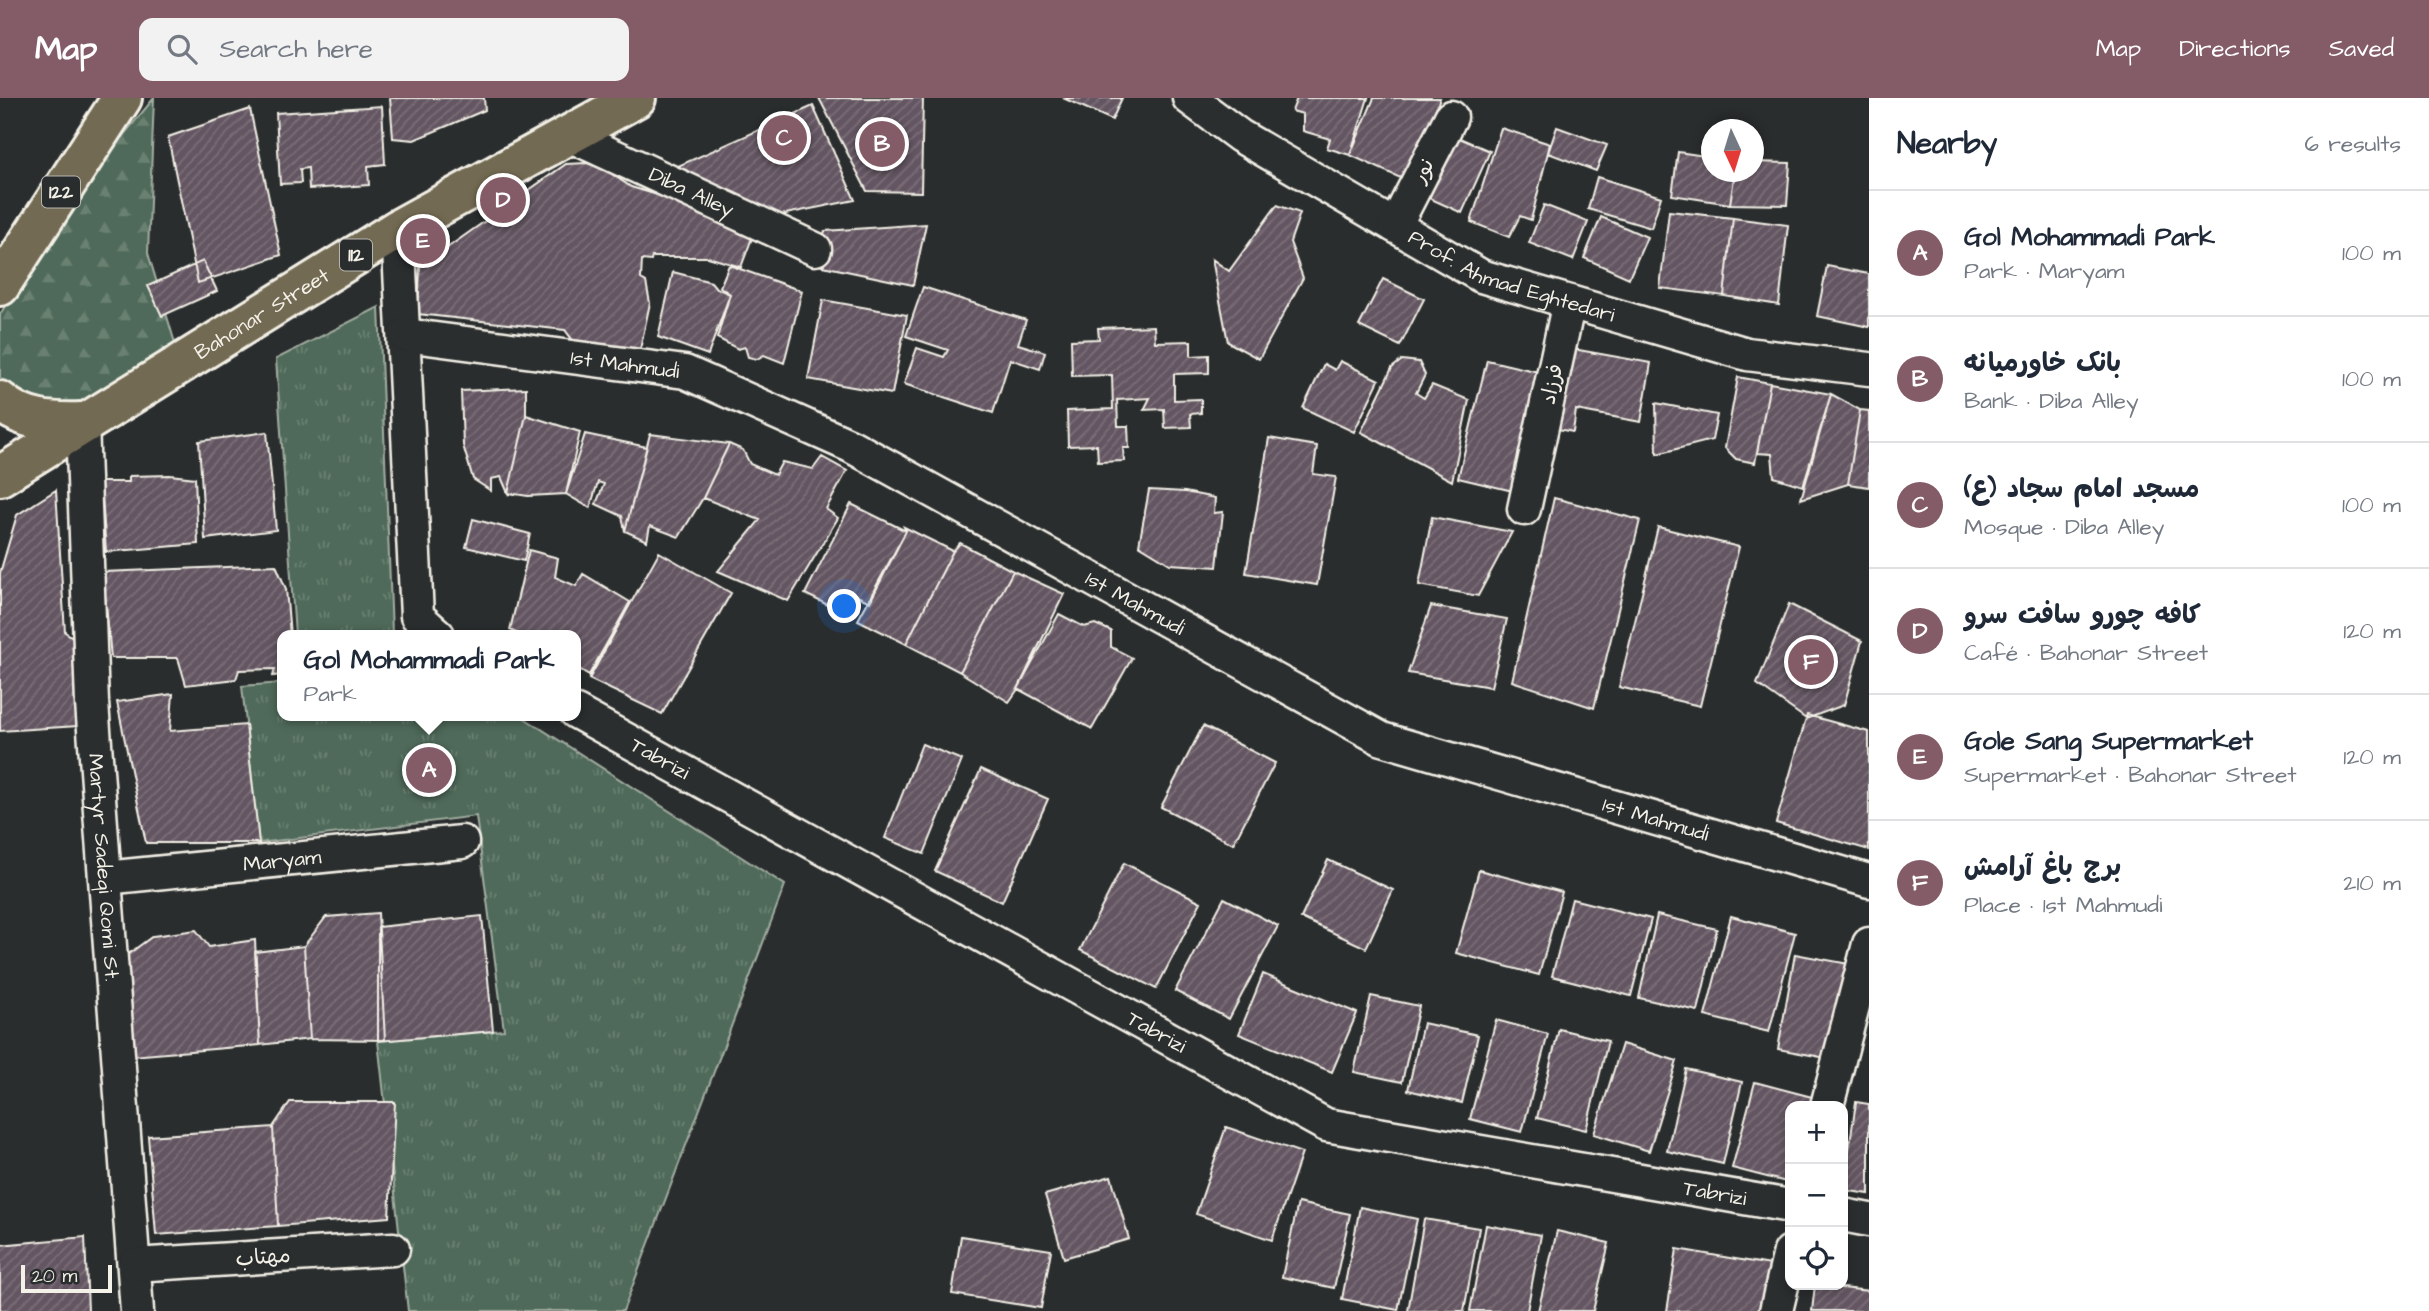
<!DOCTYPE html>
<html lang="en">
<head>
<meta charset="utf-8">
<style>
	body { margin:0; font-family:"Architects Daughter","Playpen Sans Arabic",sans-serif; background:#f2f2f3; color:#1f2937 }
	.controls { position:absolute; right:21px; bottom:21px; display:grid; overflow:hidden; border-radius:14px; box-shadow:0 4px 10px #0003 }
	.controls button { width:63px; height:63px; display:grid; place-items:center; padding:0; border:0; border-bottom:2px solid #e0e1e3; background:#fff; color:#1f2937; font:35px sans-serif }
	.compass { position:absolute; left:1701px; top:21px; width:63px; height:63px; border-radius:50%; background:#fff; box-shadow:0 4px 10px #0003; rotate:176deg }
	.scale { position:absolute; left:21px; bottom:18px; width:91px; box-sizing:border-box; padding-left:7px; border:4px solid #f4f1e8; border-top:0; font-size:19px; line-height:24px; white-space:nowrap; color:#f4f1e8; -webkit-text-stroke:5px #2a2d2e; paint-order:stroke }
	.you { position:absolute; left:845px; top:509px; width:24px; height:24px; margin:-18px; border:5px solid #fff; border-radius:50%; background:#1a73e8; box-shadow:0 0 0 10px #1a73e833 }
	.badge { display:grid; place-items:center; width:46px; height:46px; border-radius:50%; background:#845c67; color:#fff; font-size:23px; font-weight:700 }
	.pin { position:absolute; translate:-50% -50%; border:4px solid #fff; box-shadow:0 2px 7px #0006 }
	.popup { position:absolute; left:277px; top:532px; width:304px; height:91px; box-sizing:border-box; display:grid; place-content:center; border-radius:14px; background:#fff; filter:drop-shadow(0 2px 5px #0005); font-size:23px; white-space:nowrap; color:#747a83 }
	.popup b { font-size:26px; color:#1f2937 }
	.popup::after { content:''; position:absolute; left:50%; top:100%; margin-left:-14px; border:14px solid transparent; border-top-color:#fff }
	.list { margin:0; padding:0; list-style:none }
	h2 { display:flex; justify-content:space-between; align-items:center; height:91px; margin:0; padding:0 28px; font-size:30px }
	h2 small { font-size:23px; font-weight:400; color:#747a83 }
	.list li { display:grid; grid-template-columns:46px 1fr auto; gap:21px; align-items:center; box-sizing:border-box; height:126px; padding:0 28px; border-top:2px solid #e0e1e3 }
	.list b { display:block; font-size:26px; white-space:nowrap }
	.list p { margin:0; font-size:23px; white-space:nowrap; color:#747a83 }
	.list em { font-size:23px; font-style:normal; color:#747a83 }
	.icon { flex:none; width:38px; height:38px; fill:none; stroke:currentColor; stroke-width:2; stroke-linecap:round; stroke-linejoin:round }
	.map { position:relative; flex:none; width:1869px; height:1213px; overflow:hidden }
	header { display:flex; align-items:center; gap:42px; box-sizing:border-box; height:98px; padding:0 35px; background:#845c67; color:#fff }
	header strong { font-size:33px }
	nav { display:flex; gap:38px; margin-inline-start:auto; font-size:24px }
	.search { width:490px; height:63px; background:#f2f2f3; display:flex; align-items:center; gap:18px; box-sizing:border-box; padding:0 24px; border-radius:14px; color:#747a83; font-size:26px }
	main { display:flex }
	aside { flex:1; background:#fff }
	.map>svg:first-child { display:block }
	.forest { fill:url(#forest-firs); stroke:#a2aea1; stroke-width:2 }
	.park { fill:url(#park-tufts); stroke:#a2aea1; stroke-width:2 }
	.building { fill:url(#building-hatch); stroke:#f4f1e8; stroke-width:2 }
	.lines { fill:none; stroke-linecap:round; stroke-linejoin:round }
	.minor-casing { stroke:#f4f1e8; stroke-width:37 }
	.primary-casing { stroke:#f4f1e8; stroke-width:44 }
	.minor { stroke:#2a2d2e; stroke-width:32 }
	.primary { stroke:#736b52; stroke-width:38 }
	.labels { text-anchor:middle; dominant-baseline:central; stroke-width:6; stroke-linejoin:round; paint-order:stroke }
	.shield { fill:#2a2d2e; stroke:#b7b6b0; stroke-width:2 }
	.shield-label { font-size:19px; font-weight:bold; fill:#f4f1e8 }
	.street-label { font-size:21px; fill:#f4f1e8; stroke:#2a2d2e }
</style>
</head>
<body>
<header>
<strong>Map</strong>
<div class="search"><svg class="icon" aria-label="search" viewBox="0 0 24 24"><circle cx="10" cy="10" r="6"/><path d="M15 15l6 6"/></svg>Search here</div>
<nav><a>Map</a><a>Directions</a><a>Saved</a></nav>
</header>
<main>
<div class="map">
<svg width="1869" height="1213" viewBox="0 0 1869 1213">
	<defs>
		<pattern id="forest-firs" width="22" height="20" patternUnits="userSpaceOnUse" patternTransform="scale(1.75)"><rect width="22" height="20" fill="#506b5a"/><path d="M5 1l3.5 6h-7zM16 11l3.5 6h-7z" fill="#6a8172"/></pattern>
		<pattern id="park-tufts" width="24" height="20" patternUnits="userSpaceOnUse" patternTransform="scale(1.75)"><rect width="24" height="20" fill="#506b5a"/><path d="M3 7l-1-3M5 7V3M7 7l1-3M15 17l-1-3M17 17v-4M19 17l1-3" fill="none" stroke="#6a8172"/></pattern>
		<pattern id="building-hatch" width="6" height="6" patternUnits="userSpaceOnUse" patternTransform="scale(1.75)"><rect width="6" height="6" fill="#645662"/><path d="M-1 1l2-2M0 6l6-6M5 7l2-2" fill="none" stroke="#7b6f78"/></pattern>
	</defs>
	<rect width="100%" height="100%" fill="#2a2d2e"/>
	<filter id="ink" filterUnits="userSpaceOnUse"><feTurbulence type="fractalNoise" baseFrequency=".0143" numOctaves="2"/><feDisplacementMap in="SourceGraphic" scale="14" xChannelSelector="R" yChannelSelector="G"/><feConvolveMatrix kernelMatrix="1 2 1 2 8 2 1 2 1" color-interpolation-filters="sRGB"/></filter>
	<g filter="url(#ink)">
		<path class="forest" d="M154 0 148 155 178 255 78 313H56L7 291 0 279V216L103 62Z"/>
		<path class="park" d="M379 209 392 535 396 537H295L276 261Z
			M282 585V618H521L785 787 623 1213H408L378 943 504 932 476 718 259 745 242 588Z"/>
		<path class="building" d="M390 0H484L485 12 414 42 393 40Z
			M819 0H923L921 94 867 93Z
			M1063 0H1122L1112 22Z
			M1297 0H1368L1350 57 1327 50 1330 41 1303 33V16L1292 13Z
			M1374 0H1440L1407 83 1350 57Z
			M382 8 385 66 368 68 369 87 309 91 308 70 300 71 301 85 280 86 276 15Z
			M813 8 855 102 761 121 669 72Z
			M250 11 281 157 198 185 168 39Z
			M1557 29 1607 47 1596 73 1548 55Z
			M1501 30 1550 46 1531 122 1520 118 1509 139 1471 124Z
			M1457 39 1490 53 1462 115 1429 100Z
			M1678 54 1712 59V74H1735L1730 106 1672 97Z
			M1754 64 1790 65 1787 107 1730 106 1735 74H1754Z
			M587 65 606 72 631 89 757 127 741 169 708 159H652L651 163 642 162 641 181 646 184 650 205 638 261 578 249 565 232 418 216 420 169 566 66Z
			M1597 79 1661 99 1651 130 1588 111Z
			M1277 107 1300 115 1290 144 1303 180 1259 261 1228 244 1212 161 1229 173Z
			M1544 107 1588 124 1573 162 1529 145Z
			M1669 113 1733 120 1724 198 1660 190Z
			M1601 119 1647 139 1629 180 1584 160Z
			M1733 120 1788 127 1779 207 1724 198Z
			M926 126 913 187 813 166 825 133Z
			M203 163 217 193 162 218 148 188Z
			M729 167 802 193 784 265 764 257 757 261 748 259 745 249 738 251 717 240 730 196 720 189Z
			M1827 168 1869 176V229L1817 218Z
			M673 174 711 184 716 190 730 196 708 257 658 239Z
			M1383 181 1424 201 1400 248 1359 228Z
			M923 189 1026 222 1018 246 1045 254 1040 271 1010 261 993 315 904 286 917 250 944 259 948 252 906 238Z
			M823 202 907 217 892 296 808 281Z
			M1154 228 1155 244 1191 243V258L1209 257V275L1174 276V302L1201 301V315L1190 316 1191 329 1165 330 1164 311 1144 312 1150 300 1117 302 1118 328H1128L1129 350H1123L1124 363 1098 364 1097 347 1068 348 1067 313 1113 311 1112 277 1072 278 1071 242 1099 241 1098 230Z
			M1573 251 1651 265 1641 324 1576 312 1573 334 1558 331Z
			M1402 262 1419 264 1425 277 1416 295 1424 300 1432 287 1469 302 1452 383 1361 334 1392 270Z
			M1487 262 1543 275 1513 393 1458 380Z
			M1340 263 1379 282 1354 334 1303 310 1324 266 1335 272Z
			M1738 279 1770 285 1755 365 1736 361 1725 350Z
			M1770 285 1831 296 1803 388 1774 379 1772 356 1757 355Z
			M526 290V317L508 395 501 379 491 381V393L473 381 463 347 461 293Z
			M1831 296 1860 312 1848 386 1801 401Z
			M1656 305 1717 317 1712 342 1657 356Z
			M1860 312 1869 313V389L1848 386Z
			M526 317 580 334 566 396 528 398 508 395Z
			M267 334 276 432 205 441 199 343Z
			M585 336 647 349 625 433 622 418 596 406 604 386 598 384 590 410 566 396Z
			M650 336 729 346 703 400 679 439 650 428 647 443 625 433Z
			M1269 340 1317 348 1313 376 1336 379 1317 487 1246 475Z
			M729 346 743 352 750 366 775 377 782 364 813 371 822 359 847 373 826 411 838 420 788 503 718 473 760 422 703 400Z
			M170 377 195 380 198 446 106 454 101 384H129V378Z
			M56 392 65 534 74 540 78 628 0 633V475L17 417Z
			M1149 392 1185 394 1215 400 1214 415 1223 414 1217 469 1170 466 1139 447Z
			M1554 400 1640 422 1594 610 1512 583Z
			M851 406 906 433 870 504 851 495 842 514 805 496Z
			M1432 419 1512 434 1478 498 1419 487Z
			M473 421 530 436 524 463 466 449Z
			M904 429 953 453 906 546 858 522 906 433Z
			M1658 429 1739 449 1700 608 1619 589Z
			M960 445 1013 473 960 574 906 546 953 453Z
			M529 452 558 460 555 479 576 488 583 476 630 504 589 577 576 569V537H520L510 532Z
			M659 454 731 495 662 616 589 581Z
			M276 467 286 491 290 537H282V577L273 578 275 571 239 572 236 581 186 587 178 560H111L103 474Z
			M1013 473 1064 496 1018 591 1009 604 960 574Z
			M1789 506 1862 543 1844 607 1806 621 1757 586Z
			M1431 508 1507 521 1491 589 1408 575Z
			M1059 516 1084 529 1095 526 1111 533V549L1132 560 1092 631 1018 591Z
			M173 596 170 633 246 627 259 745H146L117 604Z
			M1807 617 1869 634V752L1776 725Z
			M1203 628 1275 665 1233 746 1161 709Z
			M922 646 962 662 924 756 885 740Z
			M981 671 1048 701 1002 804 935 773Z
			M1328 762 1393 792 1366 850 1301 820Z
			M1124 765 1201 804 1156 891 1080 852Z
			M1479 772 1562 794 1539 877 1456 855Z
			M1224 800 1278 828 1229 921 1175 893Z
			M1572 801 1651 821 1631 898 1552 878Z
			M378 815 385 942 310 941 304 848 326 819Z
			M1657 817 1717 831 1698 913 1639 900Z
			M482 818 493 933 378 943V829Z
			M1731 818 1795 835 1769 934 1705 918Z
			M196 832 209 849 255 842 260 947 132 958 127 857 153 838Z
			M304 848 310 941 260 947 255 854Z
			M1795 856 1849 866 1832 961 1778 951Z
			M1263 876 1357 915 1332 974 1239 936Z
			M1371 898 1419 908 1402 984 1354 974Z
			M1496 922 1548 936 1522 1034 1470 1021Z
			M1423 925 1478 937 1462 1005 1408 992Z
			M1559 931 1608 943 1586 1032 1537 1020Z
			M1622 946 1677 963 1649 1053 1594 1036Z
			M1686 971 1742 984 1723 1066 1667 1053Z
			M1755 984 1812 999 1810 1008H1790V1085L1732 1070Z
			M290 1004H395L389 1119 278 1128 273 1029Z
			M1856 1004 1869 1006V1096L1843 1092Z
			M273 1029 278 1128 156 1137 148 1038Z
			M1226 1029 1302 1055 1272 1142 1196 1116Z
			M1111 1078 1129 1141 1064 1160 1045 1097Z
			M1298 1105 1350 1116 1334 1190 1282 1179Z
			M1360 1109 1417 1121 1398 1212 1342 1201Z
			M1424 1121 1479 1130 1464 1213H1408Z
			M1486 1127 1541 1137 1527 1213H1470Z
			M1557 1133 1609 1145 1593 1213H1538Z
			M961 1138 1051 1152 1041 1210 952 1196Z
			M85 1139 88 1213H0V1147Z
			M1677 1151 1771 1167 1763 1213H1667Z
			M1815 1187 1869 1193 1868 1213H1812Z"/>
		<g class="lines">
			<defs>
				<g id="minor">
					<path id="s1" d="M1189 0 1240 38 1481 178 1747 256 1869 271"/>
					<path id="s2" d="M569 37 815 151"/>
					<path d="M1395 128 1451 19"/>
					<path d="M398 131 417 518 438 537"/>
					<path id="s3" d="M405 237 685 274 851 348 1382 641 1869 783"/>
					<path id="s4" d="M82 324 92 605 137 1213"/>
					<path d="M1524 411 1569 204"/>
					<path id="s5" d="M576 614 1326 1027 1790 1108"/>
					<path id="s6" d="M105 780 462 744"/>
					<path d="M1827 1008 1869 846"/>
					<path d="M1843 1117 1869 1122"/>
					<path d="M134 1167 393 1151"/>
					<path d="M1776 1213 1790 1154"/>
				</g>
				<g id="primary">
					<path d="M0 188 122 0"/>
					<path d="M0 303C24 324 52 325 82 324"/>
					<path id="s7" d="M0 378 398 131 636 0"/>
				</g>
			</defs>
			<use href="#minor" class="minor-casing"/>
			<use href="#primary" class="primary-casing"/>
			<use href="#minor" class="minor"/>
			<use href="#primary" class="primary"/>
		</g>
	</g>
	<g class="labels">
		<g class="shield">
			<rect x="42" y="78.5" width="38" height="31" rx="5"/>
			<rect x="340" y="141.5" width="32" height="31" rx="5"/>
		</g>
		<g class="shield-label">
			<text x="61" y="94">122</text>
			<text x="356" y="157">112</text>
		</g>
		<g class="street-label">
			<text transform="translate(1423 73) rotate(-63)">نور</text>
			<text stroke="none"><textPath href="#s2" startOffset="135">Diba Alley</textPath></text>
			<text stroke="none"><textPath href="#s1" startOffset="371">Prof. Ahmad Eghtedari</textPath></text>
			<text stroke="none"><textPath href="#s7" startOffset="308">Bahonar Street</textPath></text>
			<text stroke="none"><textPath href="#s3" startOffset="222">1st Mahmudi</textPath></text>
			<text transform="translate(1552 286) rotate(-78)">فرزاد</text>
			<text stroke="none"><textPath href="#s3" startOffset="789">1st Mahmudi</textPath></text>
			<text stroke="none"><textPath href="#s5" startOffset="96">Tabrizi</textPath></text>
			<text stroke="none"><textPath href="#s3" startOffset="1356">1st Mahmudi</textPath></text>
			<text stroke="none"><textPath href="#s6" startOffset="178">Maryam</textPath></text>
			<text stroke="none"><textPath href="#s4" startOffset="446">Martyr Sadeqi Qomi St.</textPath></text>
			<text stroke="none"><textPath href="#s5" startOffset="663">Tabrizi</textPath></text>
			<text stroke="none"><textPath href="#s5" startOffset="1251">Tabrizi</textPath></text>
			<text transform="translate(263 1159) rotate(-4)">مهتاب</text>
		</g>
	</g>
</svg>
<div class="controls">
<button>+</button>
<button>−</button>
<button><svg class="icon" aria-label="locate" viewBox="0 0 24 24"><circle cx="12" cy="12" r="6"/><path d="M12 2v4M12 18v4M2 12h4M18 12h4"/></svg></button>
</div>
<svg class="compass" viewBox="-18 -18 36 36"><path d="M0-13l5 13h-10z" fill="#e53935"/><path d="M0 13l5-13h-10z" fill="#747a83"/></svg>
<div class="scale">20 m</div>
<div class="you"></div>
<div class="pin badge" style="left:429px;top:672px">A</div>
<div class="popup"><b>Gol Mohammadi Park</b>Park</div>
<div class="pin badge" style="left:882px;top:46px">B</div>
<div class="pin badge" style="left:784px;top:40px">C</div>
<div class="pin badge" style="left:503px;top:102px">D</div>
<div class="pin badge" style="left:423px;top:143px">E</div>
<div class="pin badge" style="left:1811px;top:564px">F</div>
</div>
<aside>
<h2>Nearby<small>6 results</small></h2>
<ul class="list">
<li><span class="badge">A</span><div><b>Gol Mohammadi Park</b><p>Park · Maryam</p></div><em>100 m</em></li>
<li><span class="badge">B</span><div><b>بانک خاورمیانه</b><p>Bank · Diba Alley</p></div><em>100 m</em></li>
<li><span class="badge">C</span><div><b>مسجد امام سجاد (ع)</b><p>Mosque · Diba Alley</p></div><em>100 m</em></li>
<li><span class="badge">D</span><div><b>کافه چورو سافت سرو</b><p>Café · Bahonar Street</p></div><em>120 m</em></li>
<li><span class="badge">E</span><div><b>Gole Sang Supermarket</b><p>Supermarket · Bahonar Street</p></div><em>120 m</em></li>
<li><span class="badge">F</span><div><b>برج باغ آرامش</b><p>Place · 1st Mahmudi</p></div><em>210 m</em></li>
</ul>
</aside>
</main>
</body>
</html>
